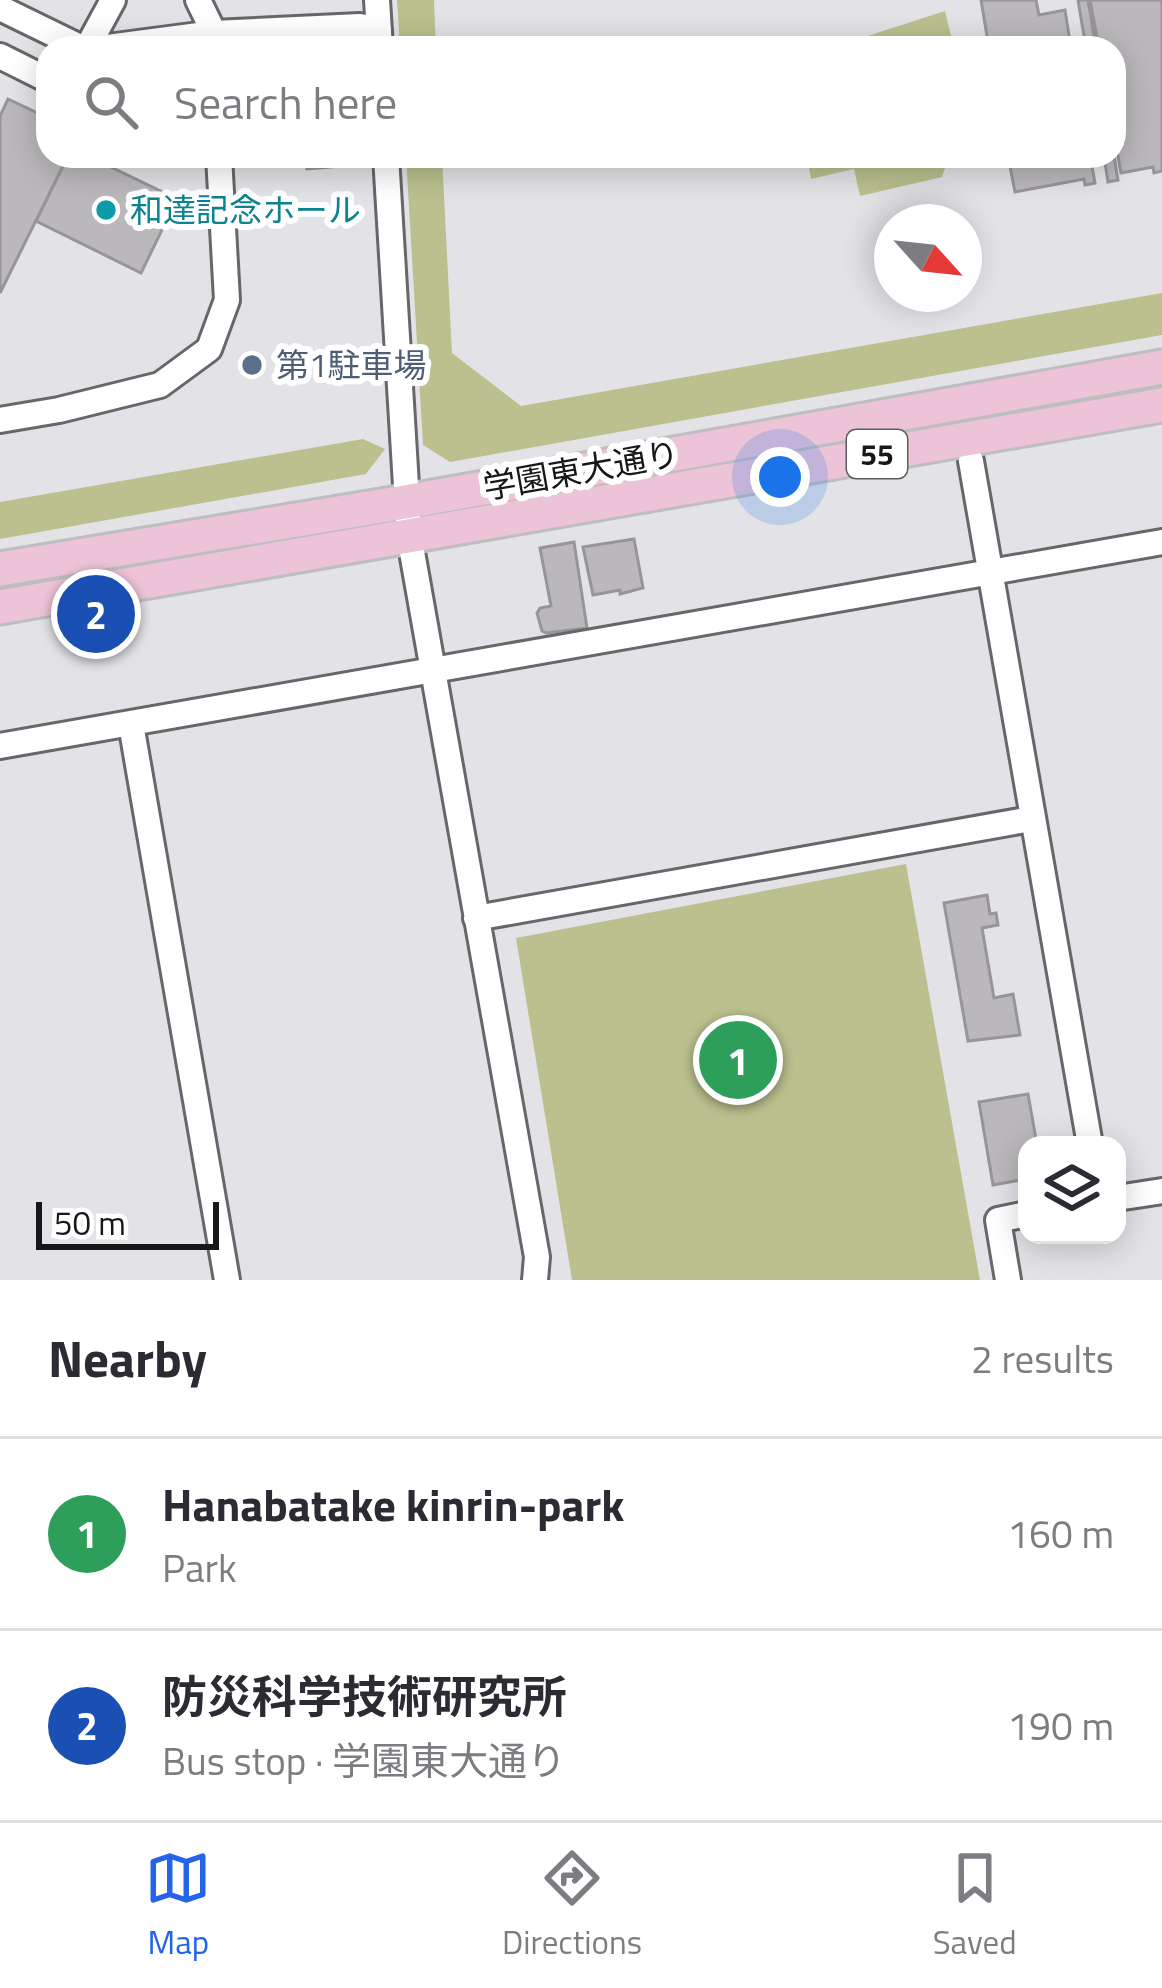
<!DOCTYPE html>
<html lang="en">
<head>
<meta charset="utf-8">
<style>
	body { margin:0; font-family:"Titillium Web","Noto Sans JP",sans-serif; background:#f7f7f7; color:#2b2b33 }
	.controls { position:absolute; right:36px; bottom:36px; display:grid; overflow:hidden; border-radius:24px; box-shadow:0 6px 30px #0003 }
	.controls button { width:108px; height:108px; display:grid; place-items:center; padding:0; border:0; border-bottom:3px solid #e1e1e2; background:#fff; color:#2b2b33; font:60px sans-serif }
	.compass { position:absolute; left:874px; top:204px; width:108px; height:108px; border-radius:50%; background:#fff; box-shadow:0 6px 30px #0003; rotate:117deg }
	.scale { position:absolute; left:36px; bottom:30px; width:183px; box-sizing:border-box; padding-left:12px; border:6px solid #171618; border-top:0; font-size:33px; line-height:42px; white-space:nowrap; color:#171618; -webkit-text-stroke:9px #fff; paint-order:stroke }
	.you { position:absolute; left:780px; top:477px; width:42px; height:42px; margin:-30px; border:9px solid #fff; border-radius:50%; background:#1a73e8; box-shadow:0 0 0 18px #1a73e833 }
	.badge { display:grid; place-items:center; width:78px; height:78px; border-radius:50%; background:#2563eb; color:#fff; font-size:39px; font-weight:700 }
	.pin { position:absolute; translate:-50% -50%; border:6px solid #fff; box-shadow:0 3px 12px #0006 }
	.list { margin:0; padding:0; list-style:none }
	h2 { display:flex; justify-content:space-between; align-items:center; height:156px; margin:0; padding:0 48px; font-size:51px }
	h2 small { font-size:39px; font-weight:400; color:#7c7c81 }
	.list li { display:grid; grid-template-columns:78px 1fr auto; gap:36px; align-items:center; box-sizing:border-box; height:192px; padding:0 48px; border-top:3px solid #e1e1e2 }
	.list b { display:block; font-size:45px; white-space:nowrap }
	.list p { margin:0; font-size:39px; white-space:nowrap; color:#7c7c81 }
	.list em { font-size:39px; font-style:normal; color:#7c7c81 }
	.icon { flex:none; width:66px; height:66px; fill:none; stroke:currentColor; stroke-width:2; stroke-linecap:round; stroke-linejoin:round }
	.map { position:relative; flex:none; width:1162px; height:1280px; overflow:hidden }
	.search { position:absolute; background:#fff; box-shadow:0 6px 30px #0003; left:36px; right:36px; top:36px; height:132px; display:flex; align-items:center; gap:30px; box-sizing:border-box; padding:0 42px; border-radius:36px; color:#7c7c81; font-size:45px }
	.sheet { height:540px; background:#fff }
	nav { display:flex; justify-content:space-around; align-items:center; box-sizing:border-box; height:168px; border-top:3px solid #e1e1e2; background:#fff; font-size:33px; color:#7c7c81 }
	nav a { display:grid; justify-items:center; gap:6px }
	nav .on { color:#2563eb }
	.map>svg:first-child { display:block }
	.green { fill:#bbc08e }
	.building { fill:#bbb8bc; stroke:#979598; stroke-width:3 }
	.lines { fill:none; stroke-linecap:round; stroke-linejoin:round }
	.minor-casing { stroke:#67666a; stroke-width:30 }
	.major-casing { stroke:#bebebe; stroke-width:39 }
	.minor { stroke:#fff; stroke-width:24 }
	.major { stroke:#edc4d7; stroke-width:33 }
	.culture-dot { fill:#0f9aa8; stroke:#fff; stroke-width:4.5 }
	.service-dot { fill:#5c6f8a; stroke:#fff; stroke-width:4.5 }
	.labels { text-anchor:middle; dominant-baseline:central; stroke-width:12; stroke-linejoin:round; paint-order:stroke }
	.shield { fill:#fff; stroke:#5d5c5d; stroke-width:3 }
	.shield-label { font-size:30px; font-weight:bold; fill:#171618 }
	.culture-label { font-size:33px; fill:#0d838f; stroke:#fff; text-anchor:start }
	.service-label { font-size:33px; fill:#4e5e75; stroke:#fff; text-anchor:start }
	.street-label { font-size:33px; fill:#171618; stroke:#fff }
</style>
</head>
<body>
<div class="map">
<svg width="1162" height="1280" viewBox="0 0 1162 1280">
	<rect width="100%" height="100%" fill="#e3e3e7"/>
	<path class="green" d="M397 0H434L436 48H400Z
		M945 11 954 48H850L849 42Z
		M406 156H442L452 353 521 406 1162 293V335L450 462 423 445Z
		M807 156H949L942 177 860 196 854 169 811 179Z
		M363 439 385 449 366 474 0 539V502Z
		M906 864 980 1280H572L516 938Z"/>
	<path class="building" d="M981 0H1036L1039 15 1065 10 1071 48H989Z
		M1078 0H1088L1096 48H1086Z
		M1090 0H1162V171L1154 173 1153 167 1121 173 1114 134V48H1099Z
		M8 99 48 118V156H68L0 293V116Z
		M68 156H88L177 199 141 273 36 221Z
		M306 156H331L332 167 307 169Z
		M1008 156H1090L1095 183 1085 185 1084 179 1015 192Z
		M1104 156H1114L1118 180 1108 182Z
		M634 539 643 588 620 594V590L593 595 583 547Z
		M574 542 587 628 546 633 542 631 537 613 540 608 551 606 540 548Z
		M987 895 990 914 996 913 998 925 982 928 994 998 1013 994 1020 1035 968 1041 944 903Z
		M1028 1094 1037 1145H1027V1179L993 1185 979 1102Z"/>
	<g class="lines">
		<defs>
			<path id="minor" d="M198 0 214 33V46
				M377 0 380 48
				M0 8 82 48
				M87 48 113 0
				M100 48 214 33 360 26 379 29
				M0 56 48 80
				M386 156 409 535 537 1257 535 1280
				M0 420 59 410 160 385 209 349 227 300 219 156
				M971 461 1090 1145
				M131 724 227 1280
				M0 746 1162 542
				M476 918 1031 819
				M1117 1198 1162 1191
				M1008 1280 998 1220 1027 1214"/>
			<path id="major" d="M0 569 405 502 1162 367
				M0 607 1162 405"/>
		</defs>
		<use href="#minor" class="minor-casing"/>
		<use href="#major" class="major-casing"/>
		<use href="#minor" class="minor"/>
		<use href="#major" class="major"/>
	</g>
	<circle class="culture-dot" cx="106" cy="210" r="12"/>
	<circle class="service-dot" cx="252" cy="365" r="12"/>
	<g class="labels">
		<rect class="shield" x="847" y="430" width="60" height="48" rx="9"/>
		<g class="shield-label">
			<text x="877" y="454">55</text>
		</g>
		<g class="culture-label">
			<text x="130" y="210">和達記念ホール</text>
		</g>
		<g class="service-label">
			<text x="276" y="365">第1駐車場</text>
		</g>
		<g class="street-label">
			<text transform="translate(581 470) rotate(-10)">学園東大通り</text>
		</g>
	</g>
</svg>
<div class="controls">
<button><svg class="icon" aria-label="layers" viewBox="0 0 24 24"><path d="M12 4l9 5-9 5-9-5zM3 14l9 5 9-5"/></svg></button>
</div>
<svg class="compass" viewBox="-18 -18 36 36"><path d="M0-13l5 13h-10z" fill="#e53935"/><path d="M0 13l5-13h-10z" fill="#7c7c81"/></svg>
<div class="scale">50 m</div>
<div class="you"></div>
<div class="pin badge" style="left:738px;top:1060px;background:#2e9e5b">1</div>
<div class="pin badge" style="left:96px;top:614px;background:#1a4fb4">2</div>
<div class="search"><svg class="icon" aria-label="search" viewBox="0 0 24 24"><circle cx="10" cy="10" r="6"/><path d="M15 15l6 6"/></svg>Search here</div>
</div>
<section class="sheet">
<h2>Nearby<small>2 results</small></h2>
<ul class="list">
<li><span class="badge" style="background:#2e9e5b">1</span><div><b>Hanabatake kinrin-park</b><p>Park</p></div><em>160 m</em></li>
<li><span class="badge" style="background:#1a4fb4">2</span><div><b>防災科学技術研究所</b><p>Bus stop · 学園東大通り</p></div><em>190 m</em></li>
</ul>
</section>
<nav>
<a class="on"><svg class="icon" aria-label="map" viewBox="0 0 24 24"><path d="M3 6l6-2 6 2 6-2v14l-6 2-6-2-6 2zM9 4v14M15 6v14"/></svg>Map</a>
<a><svg class="icon" aria-label="directions" viewBox="0 0 24 24"><path d="M12 3l9 9-9 9-9-9zM9 14v-3h6M13 9l2 2-2 2"/></svg>Directions</a>
<a><svg class="icon" aria-label="saved" viewBox="0 0 24 24"><path d="M7 4h10v16l-5-4-5 4z"/></svg>Saved</a>
</nav>
</body>
</html>
